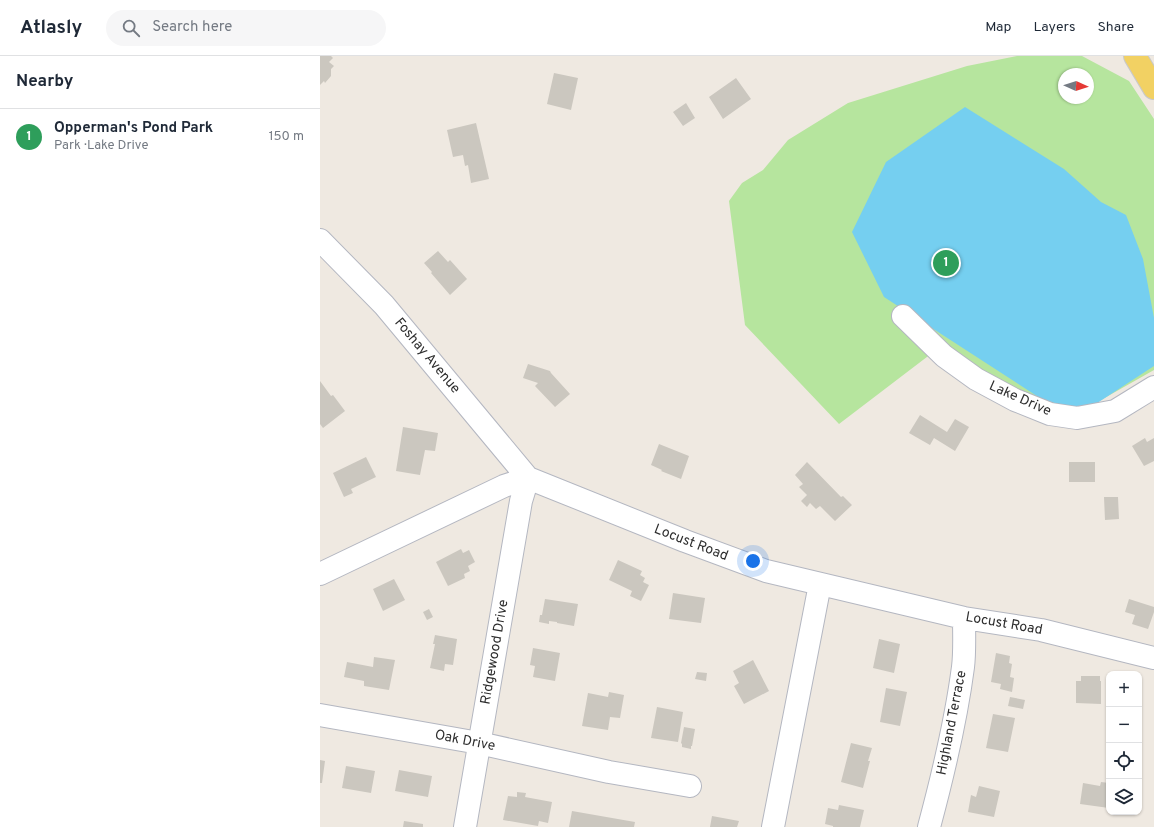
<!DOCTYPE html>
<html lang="en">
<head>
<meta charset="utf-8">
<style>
	body { margin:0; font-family:Overpass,sans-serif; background:#f6f6f7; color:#1f2937 }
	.controls { position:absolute; right:12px; bottom:12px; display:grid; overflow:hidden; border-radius:8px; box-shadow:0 1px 3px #0004 }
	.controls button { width:36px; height:36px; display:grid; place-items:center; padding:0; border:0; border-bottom:1px solid #e0e1e3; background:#fff; color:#1f2937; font:20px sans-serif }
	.compass { position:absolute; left:738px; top:12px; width:36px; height:36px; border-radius:50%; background:#fff; box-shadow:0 1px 3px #0004; rotate:93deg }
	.you { position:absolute; left:433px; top:505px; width:14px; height:14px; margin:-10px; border:3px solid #fff; border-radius:50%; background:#1a73e8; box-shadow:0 0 0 6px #1a73e833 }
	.badge { display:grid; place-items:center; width:26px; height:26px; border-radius:50%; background:#4264fb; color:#fff; font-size:13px; font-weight:700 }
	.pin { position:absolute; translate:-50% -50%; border:2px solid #fff; box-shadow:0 1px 4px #0006 }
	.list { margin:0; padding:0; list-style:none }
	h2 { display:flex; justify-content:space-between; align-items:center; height:52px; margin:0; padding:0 16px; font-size:17px }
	h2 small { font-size:13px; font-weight:400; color:#747a83 }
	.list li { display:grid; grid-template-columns:26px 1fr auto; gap:12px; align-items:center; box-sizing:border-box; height:56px; padding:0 16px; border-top:1px solid #e0e1e3 }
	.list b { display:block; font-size:15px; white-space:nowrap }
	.list p { margin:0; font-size:13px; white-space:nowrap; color:#747a83 }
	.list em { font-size:13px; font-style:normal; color:#747a83 }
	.icon { flex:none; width:22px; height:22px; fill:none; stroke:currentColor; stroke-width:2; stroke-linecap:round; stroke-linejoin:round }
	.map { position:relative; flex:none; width:834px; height:771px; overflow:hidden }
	header { display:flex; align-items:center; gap:24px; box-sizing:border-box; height:56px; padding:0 20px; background:#fff; border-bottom:1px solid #e0e1e3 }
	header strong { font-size:19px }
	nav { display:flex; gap:22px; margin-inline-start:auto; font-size:14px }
	.search { width:280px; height:36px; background:#f6f6f7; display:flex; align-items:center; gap:10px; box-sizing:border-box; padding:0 14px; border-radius:22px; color:#747a83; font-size:15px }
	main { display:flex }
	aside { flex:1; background:#fff }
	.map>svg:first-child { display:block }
	.green { fill:#b6e59e; fill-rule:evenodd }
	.water { fill:#75cff0 }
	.building { fill:#cbc7bf }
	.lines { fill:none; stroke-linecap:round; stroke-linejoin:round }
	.minor-casing { stroke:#b4b7c1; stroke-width:24 }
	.major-casing { stroke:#c9c9c9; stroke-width:24 }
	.minor { stroke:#fff; stroke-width:22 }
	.major { stroke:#f2d163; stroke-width:22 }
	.labels { text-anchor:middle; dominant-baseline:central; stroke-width:3.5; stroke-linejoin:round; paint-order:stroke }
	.street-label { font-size:14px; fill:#2e2e2e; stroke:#fff }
</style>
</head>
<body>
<header>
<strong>Atlasly</strong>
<div class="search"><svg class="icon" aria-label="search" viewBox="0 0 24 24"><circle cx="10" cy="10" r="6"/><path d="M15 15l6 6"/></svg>Search here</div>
<nav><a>Map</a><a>Layers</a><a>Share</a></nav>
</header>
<main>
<aside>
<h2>Nearby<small></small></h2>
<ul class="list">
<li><span class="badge" style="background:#2e9e5b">1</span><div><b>Opperman's Pond Park</b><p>Park · Lake Drive</p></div><em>150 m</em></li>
</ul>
</aside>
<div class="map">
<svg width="834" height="771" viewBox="0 0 834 771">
	<rect width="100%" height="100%" fill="#efe9e1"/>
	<path class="green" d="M697 0H762L809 25 834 63V314L781 344 763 349H735L704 338 620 291 519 368 425 269 409 145 422 127 443 114 468 84 528 47 647 10ZM744 18H768V42H744Z"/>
	<path class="water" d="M645 51 744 113 781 146 806 159 823 203 834 262V310L765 355 723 344 564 241 532 176 566 106Z"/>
	<path class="building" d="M0 0H11L13 2 9 6 14 10 11 13V20L5 27 4 25 0 29Z
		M234 17 258 22 251 54 227 48Z
		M416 22 431 43 403 63 389 41Z
		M366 47 375 62 363 70 353 56Z
		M156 67 169 123 151 127 148 109 145 110 143 99 133 101 127 74Z
		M118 195 128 206 130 204 147 223 130 239 111 217 112 216 104 207Z
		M208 308 230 315 231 317 250 338 235 351 215 330 218 327 203 322Z
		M0 325 11 340 13 339 25 355 3 372 0 368Z
		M600 359 627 376 635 363 649 371 635 395 614 382 610 389 589 377Z
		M83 371 118 377 115 395 105 394 100 419 76 415Z
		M825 382 827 386 834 382V405L824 410 812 390Z
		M339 388 369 400 361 423 341 415 342 414 331 409Z
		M46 401 56 421 31 433 33 437 24 441 13 417Z
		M487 406 521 441 523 440 532 449 515 465 500 450 496 453 490 447 487 451 481 445 487 439 479 431 483 428 475 419Z
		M749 406H775V426H749Z
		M784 441H798L799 463 785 464Z
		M141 493 143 497 149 494 155 506 148 510 150 515 144 518 145 522 128 530 116 506Z
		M298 504 322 515 320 519 325 522 323 526 329 529 321 545 310 540 312 535 289 524Z
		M74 523 85 544 63 555 53 533Z
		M353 537 385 542 381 567 349 563Z
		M225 543 258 548 254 570 237 567V566L229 565V568L219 566 220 559H222Z
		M809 543 834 551V556L828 573 812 568 815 559 805 556Z
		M109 553 113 561 107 564 103 556Z
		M115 579 137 583 133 609 125 608 124 615 110 612 115 588H113Z
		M559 583 580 588 574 617 553 612Z
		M213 592 240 597 235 625 213 621 215 610 210 609Z
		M676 597 690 600 689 607 692 608 690 621 694 622 692 636 680 633 681 628 671 626Z
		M54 601 75 604 69 634 44 630V625L24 621 27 606 53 611Z
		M433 604 449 635 424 648 414 630 419 627 413 615Z
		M377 616 387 617 386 625 375 623Z
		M761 620H780V625H781V648L756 647V625H761Z
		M566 632 587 636 580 670 560 666Z
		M289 636 304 639 300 662 290 661 288 674 262 670 268 637 288 641Z
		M690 641 705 644 703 653 688 650Z
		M337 651 363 656 358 686 331 682Z
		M673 658 695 662 688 696 666 692Z
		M364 671 375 673 372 690H371V693L362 691V688L361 687Z
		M531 687 552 692 548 705H550L543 732 521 726Z
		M0 704 5 705 2 727H0Z
		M26 710 55 715 51 737 22 732Z
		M79 714 112 720 108 741 75 735Z
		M781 726 789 727V752L760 748 763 727 780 730Z
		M659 730 680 735 674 761 648 756 651 739 656 741Z
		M197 736 206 737 205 741 232 746 228 767 219 765 218 770 183 764 188 740 197 741Z
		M519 749 544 754 540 771H513V770L505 768 508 752 518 754Z
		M252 755 315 766 314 771H249Z
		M392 760 419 765 417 771H390Z
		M84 765 103 768V771H83Z"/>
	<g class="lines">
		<defs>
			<path id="minor" d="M0 184 64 249 208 422
				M583 260 624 300 656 323 695 344 730 358 757 362 795 355 834 331
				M0 518 184 430 208 422 365 485 446 515 644 562 721 574 834 602
				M0 659 159 687 289 716 370 730
				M145 771 201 445 208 422
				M453 771 500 528
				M609 771C623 719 636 665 643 611 645 595 644 578 644 562"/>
			<path id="major" d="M815 0 834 32"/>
		</defs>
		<use href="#minor" class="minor-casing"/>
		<use href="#major" class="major-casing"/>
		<use href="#minor" class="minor"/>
		<use href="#major" class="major"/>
	</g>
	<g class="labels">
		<g class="street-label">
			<text transform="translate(107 300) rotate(50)">Foshay Avenue</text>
			<text transform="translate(700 343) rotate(24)">Lake Drive</text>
			<text transform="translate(371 487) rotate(21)">Locust Road</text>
			<text transform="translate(684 568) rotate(10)">Locust Road</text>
			<text transform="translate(175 596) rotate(-80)">Ridgewood Drive</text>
			<text transform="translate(632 667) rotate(-79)">Highland Terrace</text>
			<text transform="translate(145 685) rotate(11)">Oak Drive</text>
		</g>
	</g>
</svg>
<div class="controls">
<button>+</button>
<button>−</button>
<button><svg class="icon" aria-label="locate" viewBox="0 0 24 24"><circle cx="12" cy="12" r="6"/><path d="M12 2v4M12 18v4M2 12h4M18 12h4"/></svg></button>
<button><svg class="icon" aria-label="layers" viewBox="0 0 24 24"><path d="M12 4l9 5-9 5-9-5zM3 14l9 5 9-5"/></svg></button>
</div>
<svg class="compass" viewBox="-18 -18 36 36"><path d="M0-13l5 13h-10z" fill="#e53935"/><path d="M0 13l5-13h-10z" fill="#747a83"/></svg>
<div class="you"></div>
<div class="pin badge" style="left:626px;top:207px;background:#2e9e5b">1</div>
</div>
</main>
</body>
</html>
